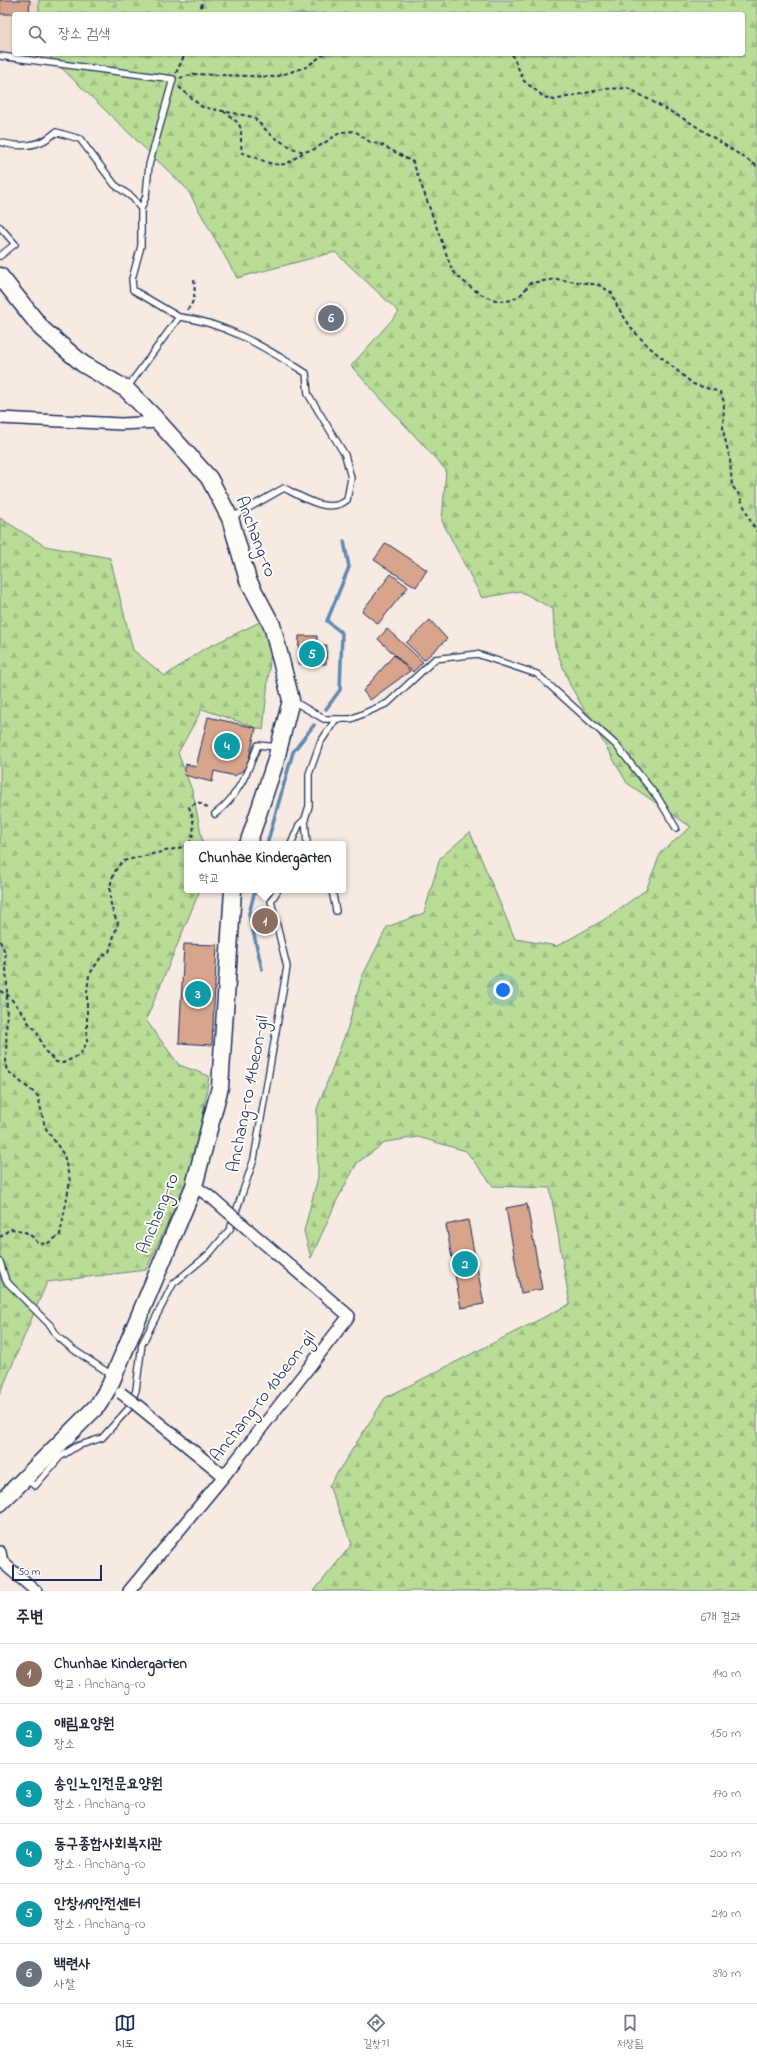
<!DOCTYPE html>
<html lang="ko">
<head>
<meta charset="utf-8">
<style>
	body { margin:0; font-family:"Indie Flower","Poor Story",sans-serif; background:#f6f6f7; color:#1f2937 }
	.scale { position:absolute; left:12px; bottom:10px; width:90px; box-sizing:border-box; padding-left:4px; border:2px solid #1b2f5e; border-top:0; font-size:11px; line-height:14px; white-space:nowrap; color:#1b2f5e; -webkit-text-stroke:3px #fdfcf7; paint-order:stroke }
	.you { position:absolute; left:503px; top:990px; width:14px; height:14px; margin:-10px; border:3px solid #fff; border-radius:50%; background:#1a73e8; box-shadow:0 0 0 6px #1a73e833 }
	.badge { display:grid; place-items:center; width:26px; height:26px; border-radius:50%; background:#1b2f5e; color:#fff; font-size:13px; font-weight:700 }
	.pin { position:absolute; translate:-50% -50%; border:2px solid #fff; box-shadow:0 1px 4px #0006 }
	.popup { position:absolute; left:184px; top:841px; width:162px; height:52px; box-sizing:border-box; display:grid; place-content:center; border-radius:4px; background:#fff; filter:drop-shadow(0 1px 3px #0005); font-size:13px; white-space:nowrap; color:#747a83 }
	.popup b { font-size:15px; color:#1f2937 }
	.popup::after { content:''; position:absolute; left:50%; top:100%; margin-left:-8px; border:8px solid transparent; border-top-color:#fff }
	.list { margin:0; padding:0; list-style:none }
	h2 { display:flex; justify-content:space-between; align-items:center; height:52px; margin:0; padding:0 16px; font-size:17px }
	h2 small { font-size:13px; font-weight:400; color:#747a83 }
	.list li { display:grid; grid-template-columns:26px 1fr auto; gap:12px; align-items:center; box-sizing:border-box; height:60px; padding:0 16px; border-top:1px solid #e0e1e3 }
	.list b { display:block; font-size:15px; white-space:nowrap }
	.list p { margin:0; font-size:13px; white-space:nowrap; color:#747a83 }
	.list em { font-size:13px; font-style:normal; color:#747a83 }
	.icon { flex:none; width:22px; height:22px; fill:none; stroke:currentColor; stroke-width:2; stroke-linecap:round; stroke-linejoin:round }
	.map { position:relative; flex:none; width:757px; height:1591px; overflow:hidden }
	.search { position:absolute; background:#fff; box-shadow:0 1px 3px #0004; left:12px; right:12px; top:12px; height:44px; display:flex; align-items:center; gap:10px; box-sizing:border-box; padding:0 14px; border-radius:4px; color:#747a83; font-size:15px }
	.sheet { height:412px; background:#fff }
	nav { display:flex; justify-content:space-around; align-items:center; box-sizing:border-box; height:56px; border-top:1px solid #e0e1e3; background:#fff; font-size:11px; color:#747a83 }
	nav a { display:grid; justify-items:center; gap:2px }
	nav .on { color:#1b2f5e }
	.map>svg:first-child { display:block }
	.built { fill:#edd5c8 }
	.forest { fill:url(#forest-firs); stroke:#6a867a }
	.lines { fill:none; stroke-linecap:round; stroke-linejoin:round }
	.stream { stroke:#5e8ab2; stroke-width:3.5 }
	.building { fill:#d8a48c; stroke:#1b2f5e }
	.lane-casing { stroke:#1b2f5e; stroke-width:8 }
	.street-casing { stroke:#1b2f5e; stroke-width:14 }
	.secondary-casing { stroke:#1b2f5e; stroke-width:19 }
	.path { stroke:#1b2f5e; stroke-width:2; stroke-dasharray:4 3; stroke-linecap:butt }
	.lane { stroke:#fdfcf7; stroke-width:5.5 }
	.street { stroke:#fdfcf7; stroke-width:11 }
	.secondary { stroke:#fdfcf7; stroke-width:16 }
	.street-bridge-casing { stroke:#1b2f5e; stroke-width:14; stroke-linecap:butt }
	.street-bridge { stroke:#fdfcf7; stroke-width:11 }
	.labels { text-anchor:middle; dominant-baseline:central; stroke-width:4; stroke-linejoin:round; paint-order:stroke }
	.street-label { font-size:18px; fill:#1b2f5e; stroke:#fdfcf7 }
</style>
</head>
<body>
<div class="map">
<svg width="757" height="1591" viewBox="0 0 757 1591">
	<defs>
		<pattern id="forest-firs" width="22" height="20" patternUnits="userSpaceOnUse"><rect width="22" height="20" fill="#b9dc96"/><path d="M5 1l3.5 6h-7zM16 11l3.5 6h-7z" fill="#9ebd84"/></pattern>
	</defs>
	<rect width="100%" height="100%" fill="#f6eae2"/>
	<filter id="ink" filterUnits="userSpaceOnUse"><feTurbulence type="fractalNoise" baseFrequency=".025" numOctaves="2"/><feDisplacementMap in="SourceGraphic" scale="8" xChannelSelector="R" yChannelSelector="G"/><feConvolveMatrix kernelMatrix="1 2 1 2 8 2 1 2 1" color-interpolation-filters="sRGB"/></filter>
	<g filter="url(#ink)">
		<path class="built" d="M0 0H39V14H14V54H25L18 55 14 64 0 60Z"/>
		<path class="forest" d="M39 0H757V1591H314L352 1544 329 1486 385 1398 570 1304 550 1188 493 1186 466 1151 418 1137 386 1142 357 1163 337 1200 311 1258 304 1231 318 1177 317 1109 348 1027 362 977 387 927 424 913 440 858 470 832 515 939 557 946 602 921 646 890 661 852 691 827 627 783 570 685 555 646 553 609 520 591 482 598 442 521 446 470 351 366 399 312 335 252 237 278 187 189 47 54H743V14H39Z
			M0 518 45 546 110 558 133 650 165 676 202 650 262 621 271 650 263 730 202 709 178 753 193 793 203 844H187V890H200L146 1020 179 1065 209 1076 196 1161 146 1270 47 1282 0 1394Z"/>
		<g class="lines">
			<path class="stream" d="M326 709 340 690 342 633 327 621 349 567 344 541
				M267 844 293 752 314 725
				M255 890 249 914 262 969"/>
		</g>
		<path class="building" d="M0 0H30L29 14H0Z
			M386 543 427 570 416 587 374 560Z
			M391 574 408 587 378 624 362 611Z
			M430 620 447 639 424 660 406 643Z
			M387 629 423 662 413 672 378 639Z
			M299 636H317V645H327L326 664H298Z
			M394 655 410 671 370 700 363 691Z
			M208 717 256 728 247 767 235 776 214 771 212 782 184 775 186 764 196 767Z
			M184 944 217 945 212 1045 179 1043Z
			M527 1204 542 1289 521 1293 506 1208Z
			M468 1220 484 1304 461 1308 446 1225Z"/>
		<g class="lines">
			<defs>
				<path id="lane" d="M0 56 173 79 149 165 146 196 141 209V246L132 279 133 290 179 317 127 388
					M0 142C20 148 40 147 56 132L80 139 115 185 133 198 141 209
					M0 227 15 244 0 256
					M179 317C225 322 267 349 306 373L308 394 345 455 351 478 347 500C329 515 302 497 284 488L231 518
					M293 701 324 719H351L388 703 435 659 477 654 537 674 616 745 658 798 676 828
					M215 814C238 797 248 771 258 745L277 747
					M291 844 299 825 305 819
					M307 844 305 819 309 806V774L320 743 336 719
					M332 890 336 911
					M0 1262 6 1281 51 1326 57 1336 71 1348 112 1375
					M26 1479 35 1486 60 1457 77 1446 102 1438 130 1407 136 1390 142 1344 173 1284 210 1253 230 1229 254 1159 287 967 271 901 278 890"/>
				<path id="street" d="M0 418 121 424 159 422
					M194 1186 212 1198
					M138 1406 224 1476
					M0 1552 2 1562 36 1591
					M129 1591 224 1476 349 1316 258 1238"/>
				<path id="secondary" d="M0 276 42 329 83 364 126 389 155 418 209 478 230 518 248 580 272 625 291 700 275 763 248 844
					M0 1503 98 1405 110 1385 194 1186 220 1087 233 890"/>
			</defs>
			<use href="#lane" class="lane-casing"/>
			<use href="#street" class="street-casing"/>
			<use href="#secondary" class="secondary-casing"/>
			<path class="path" d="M199 14 203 0
				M467 14H472
				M512 54 524 81 544 97 554 100 603 89 628 88 691 123 757 166
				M176 73 185 54
				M180 78 194 74 275 77 306 67 324 54
				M179 87 202 107 253 117 272 136 292 148 304 152 315 149 341 132 355 131 370 142 382 145 413 162 452 270C466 286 499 313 520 295 524 292 527 287 530 283L556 279 599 285 612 293 617 306 632 329 648 346 693 384 720 392 724 402 723 430 730 460 732 486 738 493 751 522 757 532
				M223 111C249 130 238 125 242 153 257 156 272 169 288 163 293 160 299 155 304 152
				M187 310C196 301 195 290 194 278
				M189 844C196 831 194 820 189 807L198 802 209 809
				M0 941 5 952 7 984 6 1068 10 1073 38 1096 45 1127 64 1155 70 1181 60 1235 48 1243 39 1244C30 1233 24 1230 10 1229L0 1237
				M0 991 8 995 24 1015 30 1025 36 1030 45 1051 56 1062 63 1063 80 1055 87 1042V992L89 975 101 957 109 952 118 923C107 904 106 877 123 861L187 846"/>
			<use href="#lane" class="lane"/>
			<use href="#street" class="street"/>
			<use href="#secondary" class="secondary"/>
			<defs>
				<path id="street-bridge" d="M212 1198 258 1238
					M121 1393 138 1406"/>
			</defs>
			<use href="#street-bridge" class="street-bridge-casing"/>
			<use href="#street-bridge" class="street-bridge"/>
		</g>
	</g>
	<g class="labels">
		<g class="street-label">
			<text transform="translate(255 537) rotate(69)">Anchang-ro</text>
			<text transform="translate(249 1094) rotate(-79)">Anchang-ro 14beon-gil</text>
			<text transform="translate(159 1214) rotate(-68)">Anchang-ro</text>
			<text transform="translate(264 1397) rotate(-52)">Anchang-ro 10beon-gil</text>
		</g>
	</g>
</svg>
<div class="scale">50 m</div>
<div class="you"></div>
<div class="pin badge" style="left:265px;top:921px;background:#8d6e63">1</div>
<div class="popup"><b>Chunhae Kindergarten</b>학교</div>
<div class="pin badge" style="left:465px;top:1264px;background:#0f9aa8">2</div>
<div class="pin badge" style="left:198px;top:994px;background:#0f9aa8">3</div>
<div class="pin badge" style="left:227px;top:746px;background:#0f9aa8">4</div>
<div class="pin badge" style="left:312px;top:654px;background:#0f9aa8">5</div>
<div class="pin badge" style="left:331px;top:318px;background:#6b7280">6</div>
<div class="search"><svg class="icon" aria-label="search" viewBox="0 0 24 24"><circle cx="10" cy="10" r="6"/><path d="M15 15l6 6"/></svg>장소 검색</div>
</div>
<section class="sheet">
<h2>주변<small>6개 결과</small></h2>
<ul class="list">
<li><span class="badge" style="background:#8d6e63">1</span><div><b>Chunhae Kindergarten</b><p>학교 · Anchang-ro</p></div><em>140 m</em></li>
<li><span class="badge" style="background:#0f9aa8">2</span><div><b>애림요양원</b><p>장소</p></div><em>150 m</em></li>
<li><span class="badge" style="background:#0f9aa8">3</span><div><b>송인노인전문요양원</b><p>장소 · Anchang-ro</p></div><em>170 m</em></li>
<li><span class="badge" style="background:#0f9aa8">4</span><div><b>동구종합사회복지관</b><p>장소 · Anchang-ro</p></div><em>200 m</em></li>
<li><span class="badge" style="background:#0f9aa8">5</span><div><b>안창119안전센터</b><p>장소 · Anchang-ro</p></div><em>210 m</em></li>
<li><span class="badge" style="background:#6b7280">6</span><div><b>백련사</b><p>사찰</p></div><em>390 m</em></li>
</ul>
</section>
<nav>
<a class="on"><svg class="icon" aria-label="map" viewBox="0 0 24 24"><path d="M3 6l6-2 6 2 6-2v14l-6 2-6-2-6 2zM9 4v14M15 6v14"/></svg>지도</a>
<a><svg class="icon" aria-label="directions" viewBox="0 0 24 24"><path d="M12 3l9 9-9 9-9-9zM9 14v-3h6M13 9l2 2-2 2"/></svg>길찾기</a>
<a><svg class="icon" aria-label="saved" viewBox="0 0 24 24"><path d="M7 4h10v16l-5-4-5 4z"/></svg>저장됨</a>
</nav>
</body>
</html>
